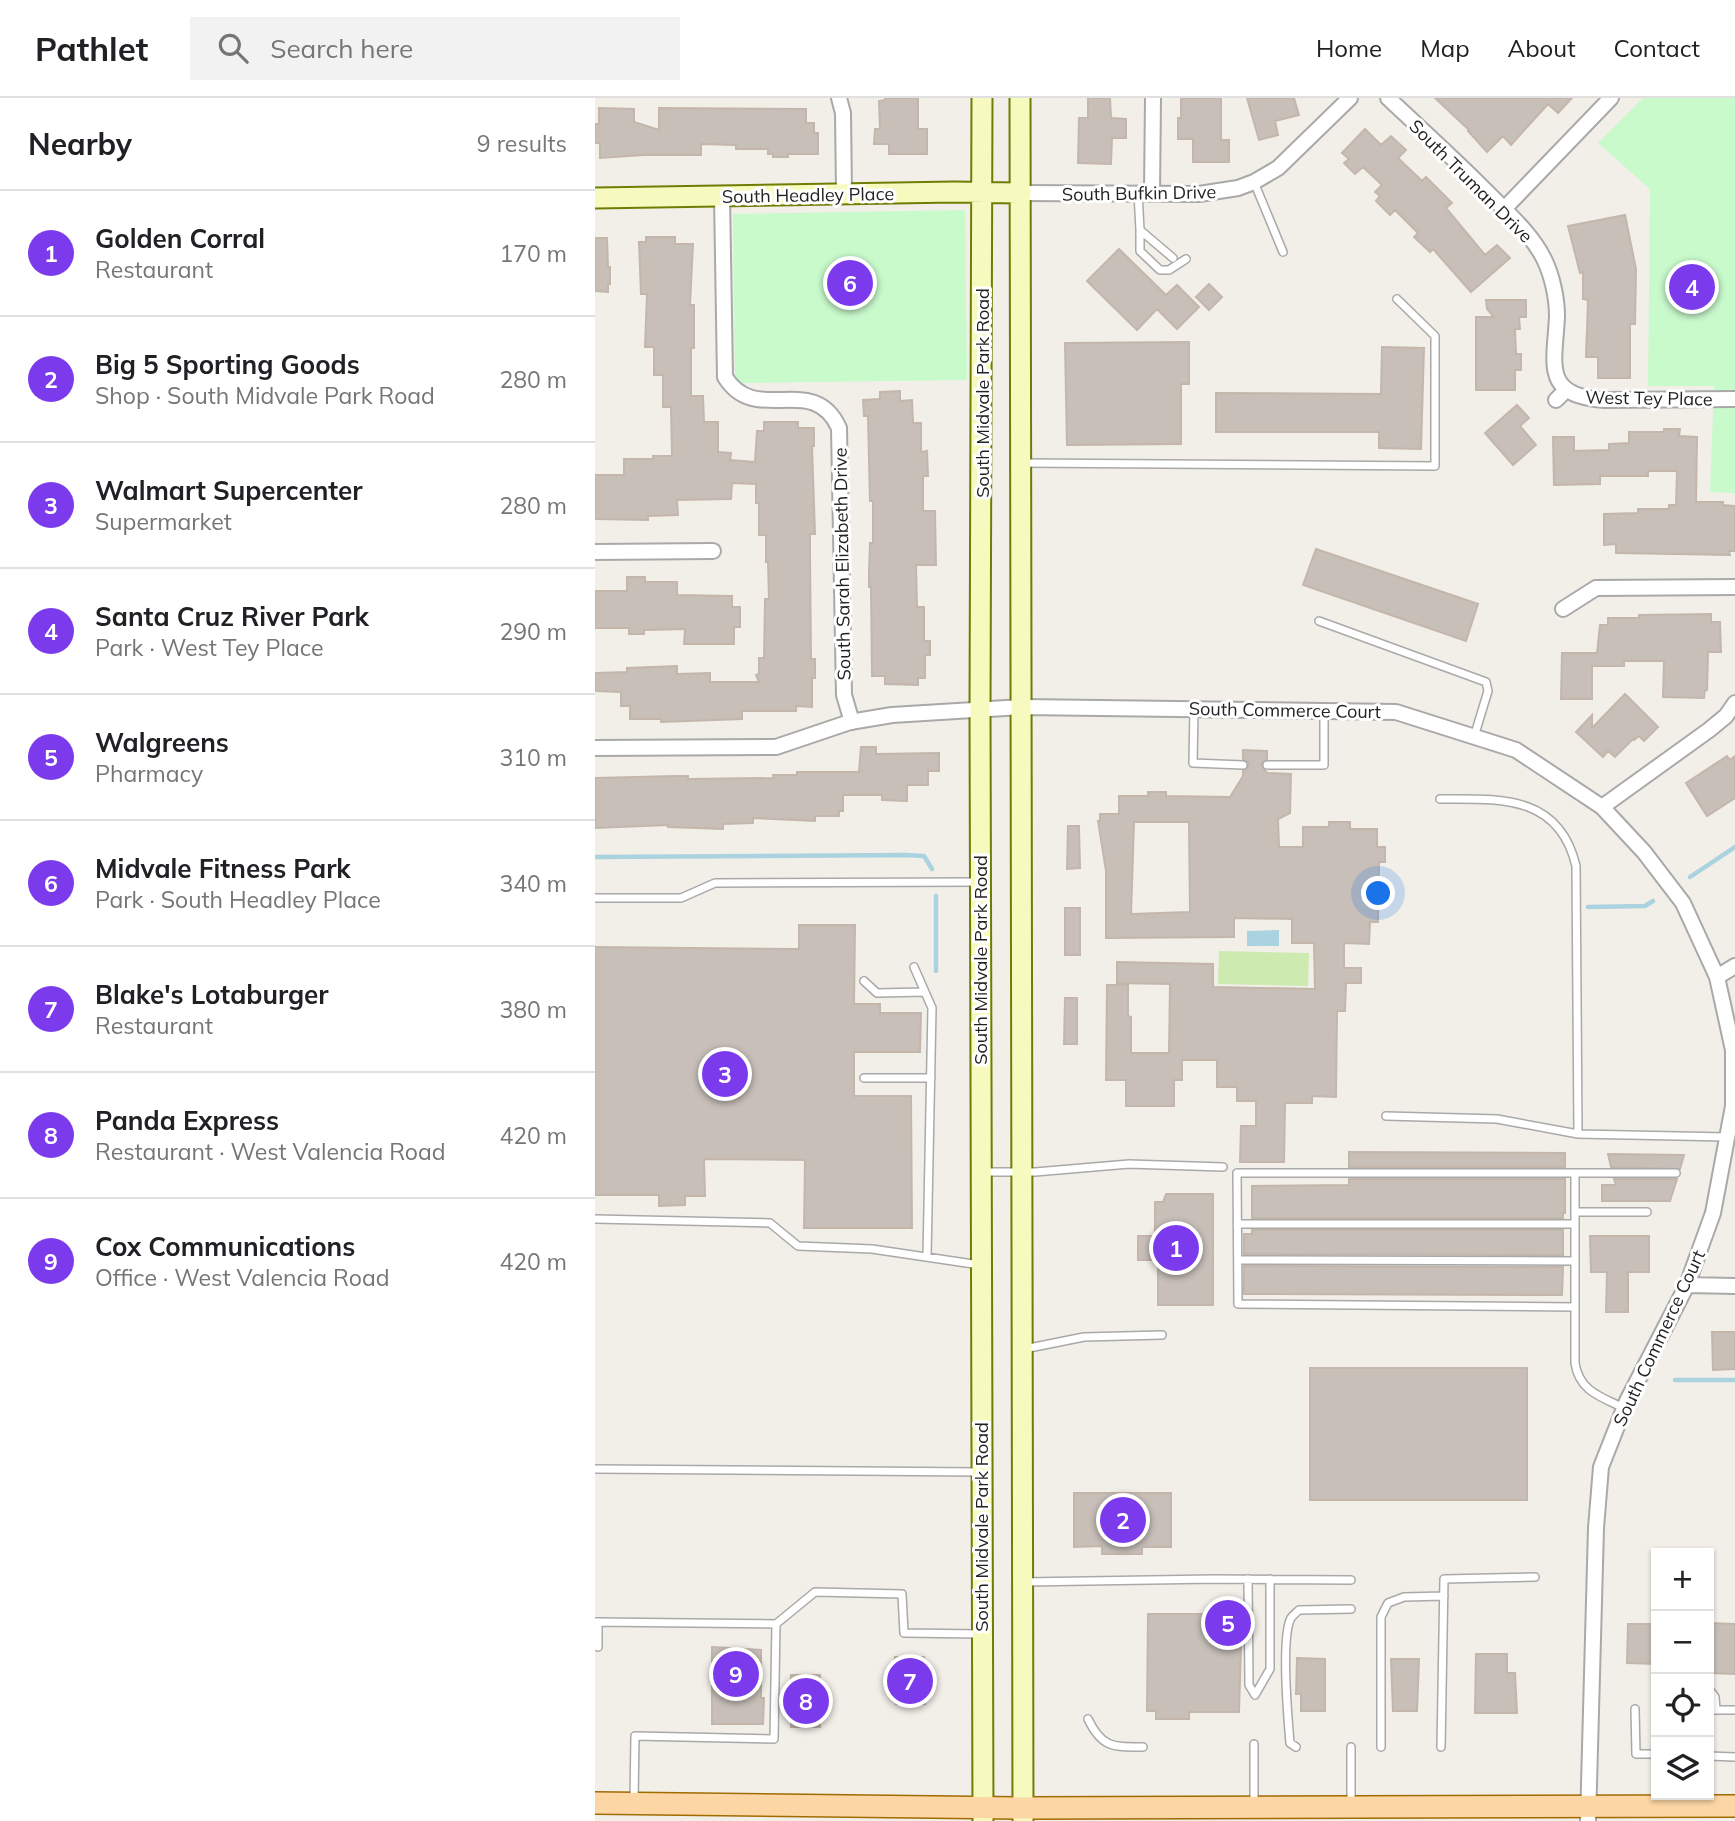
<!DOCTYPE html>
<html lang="en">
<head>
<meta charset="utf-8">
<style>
	body { margin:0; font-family:Mulish,sans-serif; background:#f2f2f2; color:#202124 }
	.controls { position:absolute; right:21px; bottom:21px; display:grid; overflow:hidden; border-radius:0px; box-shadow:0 2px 5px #0004 }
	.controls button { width:63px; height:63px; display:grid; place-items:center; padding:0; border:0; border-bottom:2px solid #e0e0e0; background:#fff; color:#202124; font:35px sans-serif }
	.you { position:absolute; left:784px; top:796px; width:24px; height:24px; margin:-18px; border:5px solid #fff; border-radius:50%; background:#1a73e8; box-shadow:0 0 0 10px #1a73e833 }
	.badge { display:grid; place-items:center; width:46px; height:46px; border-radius:50%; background:#7c3aed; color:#fff; font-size:23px; font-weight:700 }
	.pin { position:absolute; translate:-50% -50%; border:4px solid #fff; box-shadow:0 2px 7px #0006 }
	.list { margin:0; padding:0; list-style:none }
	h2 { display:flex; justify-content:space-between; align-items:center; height:91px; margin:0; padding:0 28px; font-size:30px }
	h2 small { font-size:23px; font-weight:400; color:#757577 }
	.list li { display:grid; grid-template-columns:46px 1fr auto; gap:21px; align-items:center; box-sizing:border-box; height:126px; padding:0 28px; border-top:2px solid #e0e0e0 }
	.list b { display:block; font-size:26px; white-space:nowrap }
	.list p { margin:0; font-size:23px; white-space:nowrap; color:#757577 }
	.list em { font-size:23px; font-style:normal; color:#757577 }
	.icon { flex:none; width:38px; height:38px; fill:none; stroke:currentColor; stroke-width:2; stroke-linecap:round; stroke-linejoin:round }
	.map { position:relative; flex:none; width:1140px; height:1723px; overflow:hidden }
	header { display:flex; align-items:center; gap:42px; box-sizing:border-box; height:98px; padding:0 35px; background:#fff; border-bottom:2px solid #e0e0e0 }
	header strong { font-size:33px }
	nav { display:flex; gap:38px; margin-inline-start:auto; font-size:24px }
	.search { width:490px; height:63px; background:#f2f2f2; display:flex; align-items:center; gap:18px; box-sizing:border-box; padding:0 24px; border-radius:0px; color:#757577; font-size:26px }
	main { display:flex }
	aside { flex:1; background:#fff }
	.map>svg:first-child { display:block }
	.grass { fill:#cdebb0 }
	.park { fill:#c8facc }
	.water { fill:#aad3df }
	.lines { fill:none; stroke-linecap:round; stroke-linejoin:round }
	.stream { stroke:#aad3df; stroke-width:4.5 }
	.building { fill:#c7bfb8; stroke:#c4b6ab; stroke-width:2; fill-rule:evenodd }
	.lane-casing { stroke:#a9a9a9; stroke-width:10 }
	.street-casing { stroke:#a9a9a9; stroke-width:18 }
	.secondary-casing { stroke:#707d05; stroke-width:23 }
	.primary-casing { stroke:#a06b00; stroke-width:24 }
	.lane { stroke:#fff; stroke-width:7 }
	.street { stroke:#fff; stroke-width:14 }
	.secondary { stroke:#f7fabf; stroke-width:19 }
	.primary { stroke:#fcd6a4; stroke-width:21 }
	.labels { text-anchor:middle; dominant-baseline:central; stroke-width:6; stroke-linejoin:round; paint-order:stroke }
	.street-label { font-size:18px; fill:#222; stroke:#fff }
</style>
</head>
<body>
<header>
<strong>Pathlet</strong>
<div class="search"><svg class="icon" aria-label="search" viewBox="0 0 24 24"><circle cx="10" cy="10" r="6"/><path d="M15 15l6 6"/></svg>Search here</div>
<nav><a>Home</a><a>Map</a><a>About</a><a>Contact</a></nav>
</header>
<main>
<aside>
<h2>Nearby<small>9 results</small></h2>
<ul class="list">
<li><span class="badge">1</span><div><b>Golden Corral</b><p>Restaurant</p></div><em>170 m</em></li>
<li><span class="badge">2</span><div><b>Big 5 Sporting Goods</b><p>Shop · South Midvale Park Road</p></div><em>280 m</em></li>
<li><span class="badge">3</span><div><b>Walmart Supercenter</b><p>Supermarket</p></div><em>280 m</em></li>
<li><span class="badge">4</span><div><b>Santa Cruz River Park</b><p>Park · West Tey Place</p></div><em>290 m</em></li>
<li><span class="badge">5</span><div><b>Walgreens</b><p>Pharmacy</p></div><em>310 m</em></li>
<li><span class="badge">6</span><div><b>Midvale Fitness Park</b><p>Park · South Headley Place</p></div><em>340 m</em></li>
<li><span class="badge">7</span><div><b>Blake's Lotaburger</b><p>Restaurant</p></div><em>380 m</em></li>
<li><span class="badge">8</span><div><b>Panda Express</b><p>Restaurant · West Valencia Road</p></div><em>420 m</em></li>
<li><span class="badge">9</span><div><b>Cox Communications</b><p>Office · West Valencia Road</p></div><em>420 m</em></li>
</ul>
</aside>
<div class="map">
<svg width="1140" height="1723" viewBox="0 0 1140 1723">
	<rect width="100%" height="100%" fill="#f2efe9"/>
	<path class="grass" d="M624 853 714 855 713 888 623 886Z"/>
	<path class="park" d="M1048 0H1140V395L1115 394 1119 288H1053L1055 91 1003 45Z
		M370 112 372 282 140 285 138 116Z"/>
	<path class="water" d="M684 832V848H652V833Z"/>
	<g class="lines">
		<path class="stream" d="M0 759 311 757 329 758 337 771
			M1095 779 1140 749
			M993 809 1050 808 1058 803
			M341 873V798
			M1080 1282H1140"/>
	</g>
	<path class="building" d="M290 0H323V31H332V56H294V46H279L280 31H285L284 3 290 2Z
		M493 0H515L516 20 531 21V40H517L516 66 483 65 484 20H493Z
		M586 0H626V42H634V64H598V41H583V20H586Z
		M652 0H699L704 17 680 23 683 37 664 42Z
		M840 0H977L963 15 953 6 916 47 908 38 892 54 873 33 874 32Z
		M4 10 39 11V24L64 32V10L211 11V25H219V35H223V56H193V59H178V56H173V51H141V47L106 46V57H49L5 60V45H0V26H4Z
		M770 31 786 47 796 38 811 52 803 60 827 83 831 79 857 105 851 110 890 157 902 147 915 160 876 194 838 151 835 154 819 139 823 135 800 112 795 117 781 103 785 98 780 94 787 87 768 69 760 76 749 65 754 61 747 55Z
		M1030 117 1041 171 1040 226H1035V280H1003V259H991L993 202 988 201V174L985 175 973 128Z
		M51 139H80V146H98L95 207H99V250H96V298H108L109 324H123V354L136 355 135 362 160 364 162 333H169V324H203V330H219V348H217L220 436H215V457L216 561H220V580H217V609L201 608V613H147V621L66 624V621H35V608H26V594L0 593V575L32 574V570L82 568V576L115 575V584H164L161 577 164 576V560H169L170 501H174L173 464H171V437H164V405H161V386L137 385 136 401 82 402 83 417 53 418V422L0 421V377H29V361H58V358H77L76 309H68V277H59V249H50L52 196H46L44 144H51Z
		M0 140H12L13 169H15V186H13V194L0 193Z
		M524 151 571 197 582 187 604 209 582 231 562 211 542 232 492 183Z
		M614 186 627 199 614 212 601 199Z
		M891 202H931V219H924L925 231H920L921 256H926V272H920V292H881V219H899L892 211Z
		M594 244V286H586V346L472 347 470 245Z
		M787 249 829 250 826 351 784 350V334H621V295L786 296Z
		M305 293V303L317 302 318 325H326V354L332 353 333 378H328V413H340L341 467H321L322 509H329V543H335V557H330V580H323V587L290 586V578H277L276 489H274V474L275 445H278V403H275L273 318H269L268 302 285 301V294Z
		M922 307 934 320 925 328 941 347 918 367 890 335Z
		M1069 331H1085L1084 338 1102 339 1101 404H1128V407L1140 408V453H1134L1135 457 1021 455V446L1009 447V416L1043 415V411H1074V407H1081L1082 373H1053V378H1005V386L959 387 958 339H979V353L1014 352V346L1034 345V334H1069Z
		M721 451 883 506 871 543 708 487Z
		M32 479H50V484H82V497L137 498V509H145V529H139V546H89L90 531 49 532V536H34V530H0V493H32Z
		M1116 516V524H1125L1126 554H1113L1112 592H1110L1109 600 1068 599 1069 563H1029V568H997V601H966L967 555H1002L1005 527H1013V520H1044V517Z
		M1030 596 1063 629 1049 643 1044 638 1039 642 1038 641 1020 659 1013 653 1008 659 981 634 997 617V630Z
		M266 649H281V656L344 655V673H333V687H312V703L287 702V697H248V713H244V718H220V723L158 720V725L128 726V731L73 729V727L0 730V680L81 678H93V681L179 680 178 677H202V674H264Z
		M648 652 672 653V661L666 666 672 675 696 676 695 715 683 721 684 749H708V729H734V724H755V731H782V749H790V764H784L783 824H775L774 846 749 845V870H766V885H751L750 913H742L741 999 717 998V1005H690L689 1064H645L646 1028H661V1003H642V989H622V962H587V982H579V1008H531V982H511L512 887H533V918L536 919V955H574L575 886 522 885V864L618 866V889L720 891 719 845H697V821L639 820V839L511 840V773L503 723H505V716H524V698H553V694H571V698L635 699 648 678V673L654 668 653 664 648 661ZM539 724H594L595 814 536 816Z
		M1132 658 1135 662 1140 658V700L1112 718 1091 685Z
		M473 728H484L485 770 472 771Z
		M470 810H485V857H470Z
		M204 827H260L259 906H285V915H326L325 954H259V998H316L317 1130H209L210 1062 109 1061 110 1098H90V1107L64 1108V1097H0V849L204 851Z
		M470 900H482V946H469Z
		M754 1054 970 1055V1069H754Z
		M1013 1056 1089 1057 1085 1071 1016 1069Z
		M754 1081H970V1115H968V1120H657V1088L754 1087Z
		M1019 1081H1082L1075 1103H1007V1087H1021Z
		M571 1096H618V1207H563V1162H543V1138H560V1104H568Z
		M657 1132H968V1157L649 1156V1136H657Z
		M995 1138H1054V1174H1033V1214H1011L1012 1174H996Z
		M649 1168 968 1169 967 1197 649 1196Z
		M1117 1234H1140V1271L1118 1272Z
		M715 1270H932V1402H715Z
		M479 1395H576V1449H547V1456H507V1448L479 1449Z
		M553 1516H647L644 1614H594V1621H561V1613H552Z
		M1114 1525 1140 1526V1576L1114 1575Z
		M1033 1526H1061V1566L1032 1565Z
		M117 1549 166 1552V1600H169L168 1626H117Z
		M881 1556H912V1575H920L922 1615H880Z
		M300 1559H329L330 1606H301Z
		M702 1560 730 1561V1613H706V1596H701Z
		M796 1561H824L822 1613H798Z
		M196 1577H225V1629H196Z"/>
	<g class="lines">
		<defs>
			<path id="lane" d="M659 84 688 154
				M543 95 545 132 578 160
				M545 132V153L565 172H574L591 161
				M428 365 840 368V238L802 201
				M724 523 891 584 893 593 879 639
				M599 611 598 665 648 667
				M672 667H729V613
				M845 701C904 701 964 696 981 768L983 1036
				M0 800H86L120 785 384 784
				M319 869 337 910 332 1159
				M269 883 282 895 330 894
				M269 980H336
				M791 1018 902 1021 983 1036 1132 1039
				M386 1074H440L534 1066 628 1069
				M980 1075H1081
				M980 1114H1052
				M0 1121 175 1125 203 1148 277 1151 385 1167
				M642 1126H980
				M643 1162 980 1163
				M979 1209 643 1206 642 1075H980V1265C984 1293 1006 1299 1029 1310
				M429 1251 489 1239 567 1237
				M0 1371 384 1374
				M653 1481 654 1587 660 1597 675 1571V1481
				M429 1484 619 1481 756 1482
				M0 1524 181 1526 220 1494 307 1496 309 1535 386 1536
				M3 1549V1524
				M1114 1591 1120 1599 1121 1612
				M1040 1611 1041 1656H1061
				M1114 1612H1140
				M493 1621C507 1650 518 1649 548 1649
				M659 1646V1708
				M701 1649 695 1645C693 1622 686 1538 696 1520 698 1517 701 1515 704 1512L756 1511
				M756 1649V1708
				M786 1649V1519L793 1505 809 1499 849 1498
				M846 1649 849 1481 940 1479
				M1114 1658 1140 1659
				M39 1703 40 1638 179 1641 181 1526"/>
			<path id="street" d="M244 0 248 15 249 96
				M793 0C828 33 864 65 897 99 916 118 937 137 949 161 957 177 962 200 962 218 960 265 946 298 1009 302L1140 301
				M426 95 604 96 643 90 659 84 683 70 755 0
				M557 95 558 0
				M127 98 130 279C161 329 218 273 244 330L249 597 257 624
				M909 111 1016 0
				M961 302 971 292
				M0 454 118 453
				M968 511 1001 490 1140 489
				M0 650 181 649 255 624 297 617 428 609 801 614 921 652 1007 709 1049 754 1088 805 1122 879 1138 952V1008L1118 1115 1092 1187 1032 1303 1006 1369 1001 1430 993 1723
				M1007 709 1114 632 1131 618 1140 605
				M1122 879 1140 868
				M1092 1187 1140 1188"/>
			<path id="secondary" d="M387 0 385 613 388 1723
				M425 0 428 1723
				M0 100 359 94 426 95"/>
			<path id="primary" d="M0 1705 428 1710 1140 1708"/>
		</defs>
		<use href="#lane" class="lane-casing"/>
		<use href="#street" class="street-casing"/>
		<use href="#secondary" class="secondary-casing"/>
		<use href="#primary" class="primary-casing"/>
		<use href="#lane" class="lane"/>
		<use href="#street" class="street"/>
		<use href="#secondary" class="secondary"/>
		<use href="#primary" class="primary"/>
	</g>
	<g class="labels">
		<g class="street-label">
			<text transform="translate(876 83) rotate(45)">South Truman Drive</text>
			<text transform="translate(544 95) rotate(-1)">South Bufkin Drive</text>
			<text transform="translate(213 97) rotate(-1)">South Headley Place</text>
			<text transform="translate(387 295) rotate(-90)">South Midvale Park Road</text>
			<text transform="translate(1054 300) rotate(1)">West Tey Place</text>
			<text transform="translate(247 466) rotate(-91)">South Sarah Elizabeth Drive</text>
			<text transform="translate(690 612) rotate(1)">South Commerce Court</text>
			<text transform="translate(385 862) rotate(-90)">South Midvale Park Road</text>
			<text transform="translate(1064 1240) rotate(-65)">South Commerce Court</text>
			<text transform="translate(386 1429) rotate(-90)">South Midvale Park Road</text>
		</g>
	</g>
</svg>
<div class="controls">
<button>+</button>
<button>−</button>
<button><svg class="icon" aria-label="locate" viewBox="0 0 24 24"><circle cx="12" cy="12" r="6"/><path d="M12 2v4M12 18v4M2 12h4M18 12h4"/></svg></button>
<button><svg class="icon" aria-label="layers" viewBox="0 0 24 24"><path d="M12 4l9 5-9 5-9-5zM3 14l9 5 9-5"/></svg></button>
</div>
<div class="you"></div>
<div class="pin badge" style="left:581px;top:1150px">1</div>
<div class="pin badge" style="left:528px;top:1422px">2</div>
<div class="pin badge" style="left:130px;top:976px">3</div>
<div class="pin badge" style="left:1097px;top:189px">4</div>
<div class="pin badge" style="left:633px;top:1525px">5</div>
<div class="pin badge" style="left:255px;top:185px">6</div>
<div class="pin badge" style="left:315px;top:1583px">7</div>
<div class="pin badge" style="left:211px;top:1603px">8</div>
<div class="pin badge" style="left:141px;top:1576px">9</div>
</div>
</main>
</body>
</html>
